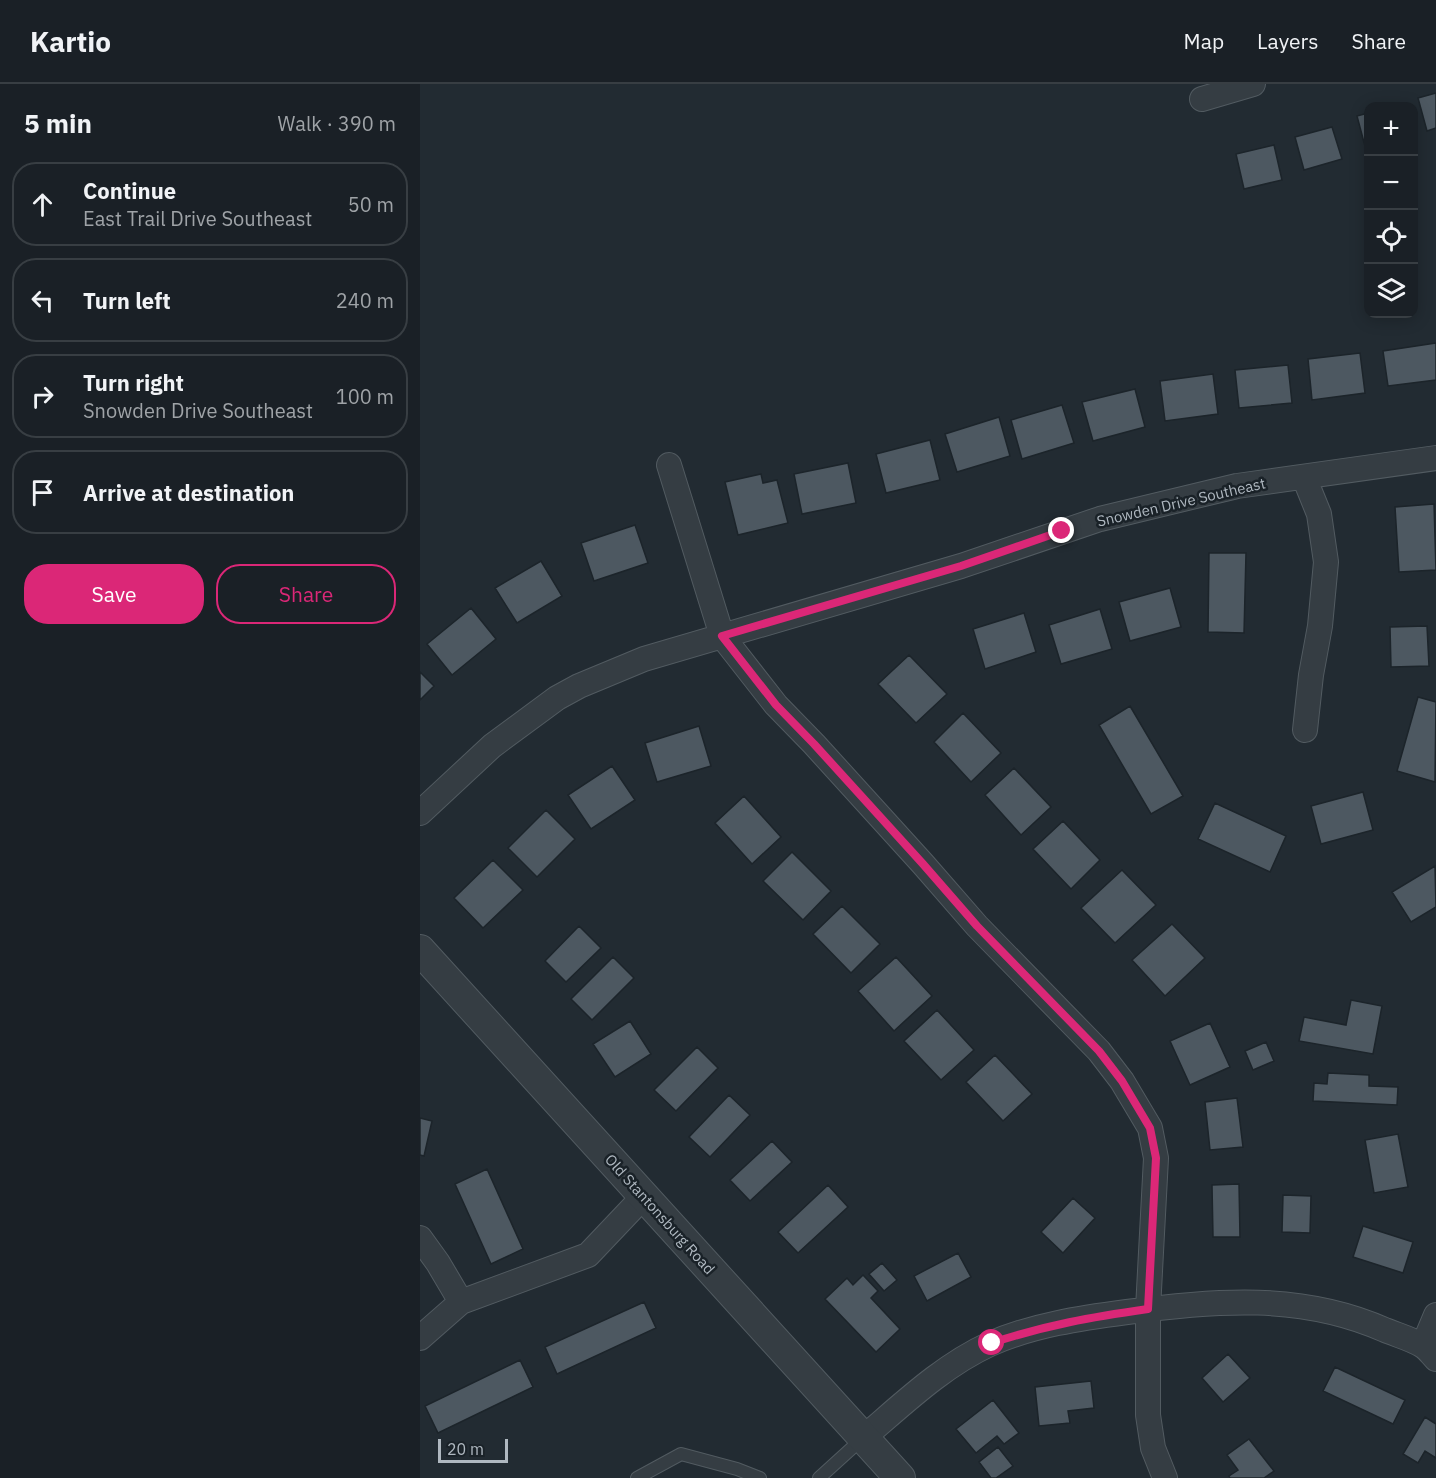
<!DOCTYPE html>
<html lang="en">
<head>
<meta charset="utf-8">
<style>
	body { margin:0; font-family:"IBM Plex Sans",sans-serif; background:#23282e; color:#f1f3f6 }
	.controls { position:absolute; right:18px; top:18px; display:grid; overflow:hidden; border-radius:12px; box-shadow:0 3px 15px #0003 }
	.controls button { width:54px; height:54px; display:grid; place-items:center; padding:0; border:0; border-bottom:2px solid #383e43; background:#1a2026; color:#f1f3f6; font:30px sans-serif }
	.scale { position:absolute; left:18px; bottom:15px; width:70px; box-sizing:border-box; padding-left:6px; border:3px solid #afb8c0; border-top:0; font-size:16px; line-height:21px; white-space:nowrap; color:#afb8c0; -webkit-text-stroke:4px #1a2228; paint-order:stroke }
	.stop { position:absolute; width:18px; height:18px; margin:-14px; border:4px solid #db2777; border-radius:50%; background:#fff }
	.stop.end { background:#db2777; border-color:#fff; box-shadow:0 2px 6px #0008 }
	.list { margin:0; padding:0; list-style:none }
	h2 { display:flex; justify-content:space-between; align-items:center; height:78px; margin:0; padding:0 24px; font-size:26px }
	h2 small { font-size:20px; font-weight:400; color:#9fa3a7 }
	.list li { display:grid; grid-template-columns:39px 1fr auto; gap:18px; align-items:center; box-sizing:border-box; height:84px; margin:0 12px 12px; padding:0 12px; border:2px solid #383e43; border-radius:24px }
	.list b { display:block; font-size:22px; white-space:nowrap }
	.list p { margin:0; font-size:20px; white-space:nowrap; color:#9fa3a7 }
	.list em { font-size:20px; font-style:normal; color:#9fa3a7 }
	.actions { display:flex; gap:12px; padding:18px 24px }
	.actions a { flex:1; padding:14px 0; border:2px solid #db2777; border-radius:24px; text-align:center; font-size:21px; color:#db2777 }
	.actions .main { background:#db2777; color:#fff }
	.icon { flex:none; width:33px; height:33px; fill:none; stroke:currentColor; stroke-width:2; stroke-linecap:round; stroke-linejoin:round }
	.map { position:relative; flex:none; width:1016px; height:1394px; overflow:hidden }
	header { display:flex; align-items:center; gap:36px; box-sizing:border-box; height:84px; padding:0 30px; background:#1a2026; border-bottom:2px solid #383e43 }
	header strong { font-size:28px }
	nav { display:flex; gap:33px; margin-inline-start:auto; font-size:21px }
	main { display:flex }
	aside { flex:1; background:#1a2026 }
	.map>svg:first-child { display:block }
	.building { fill:#4d5861; stroke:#1c242a; stroke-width:1.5 }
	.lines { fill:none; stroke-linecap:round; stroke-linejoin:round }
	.service-casing { stroke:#525b61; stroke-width:14 }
	.minor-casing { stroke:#525b61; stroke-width:26 }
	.tertiary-casing { stroke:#525b61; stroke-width:32 }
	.service { stroke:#353d43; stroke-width:12 }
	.minor { stroke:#353d43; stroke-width:24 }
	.tertiary { stroke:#353d43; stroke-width:30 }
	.route { stroke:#db2777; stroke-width:8 }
	.labels { text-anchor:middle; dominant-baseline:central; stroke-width:5; stroke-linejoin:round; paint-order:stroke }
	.street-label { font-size:15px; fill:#afb8c0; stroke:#1a2228 }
</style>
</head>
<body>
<header>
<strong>Kartio</strong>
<nav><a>Map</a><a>Layers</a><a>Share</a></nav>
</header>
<main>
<aside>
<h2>5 min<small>Walk · 390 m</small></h2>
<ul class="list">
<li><svg class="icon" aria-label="ahead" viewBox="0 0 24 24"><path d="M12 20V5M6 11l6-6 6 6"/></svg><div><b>Continue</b><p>East Trail Drive Southeast</p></div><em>50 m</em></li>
<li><svg class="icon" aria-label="left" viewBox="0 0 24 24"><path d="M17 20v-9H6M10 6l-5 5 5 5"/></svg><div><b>Turn left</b></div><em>240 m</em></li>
<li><svg class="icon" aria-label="right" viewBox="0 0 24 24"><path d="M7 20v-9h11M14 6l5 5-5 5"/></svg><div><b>Turn right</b><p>Snowden Drive Southeast</p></div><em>100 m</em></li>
<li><svg class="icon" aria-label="arrive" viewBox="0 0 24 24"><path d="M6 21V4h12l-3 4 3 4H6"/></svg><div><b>Arrive at destination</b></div></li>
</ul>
<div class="actions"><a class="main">Save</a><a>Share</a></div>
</aside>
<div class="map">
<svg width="1016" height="1394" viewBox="0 0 1016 1394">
	<rect width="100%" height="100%" fill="#222b32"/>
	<path class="building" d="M1016 9V44L1007 47 998 14Z
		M948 29V66H946L937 32Z
		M912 43 922 75 884 86 875 53Z
		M854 61 862 96 824 105 816 70Z
		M1016 259V296L968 302 963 267Z
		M940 269 945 309 892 316 888 275Z
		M868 281 872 319 819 324 815 286Z
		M793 290 798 330 745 337 740 297Z
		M715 305 725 343 673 357 662 318Z
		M642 321 654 359 602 375 591 336Z
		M579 333 590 372 537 388 525 350Z
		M510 356 520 396 466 409 456 370Z
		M428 379 436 419 382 430 374 390Z
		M341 390 343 399 357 396 368 439 318 451 305 398Z
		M1014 420 1016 486 979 488 975 423Z
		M215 441 228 479 174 497 161 459Z
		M789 469H826L824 549 788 548Z
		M121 477 142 512 97 539 75 504Z
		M750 504 761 543 710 557 699 518Z
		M51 524 76 555 32 591 7 560Z
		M680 525 692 565 641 580 629 541Z
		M604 529 616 568 565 585 553 545Z
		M1007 542 1009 582 971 583 970 543Z
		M489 571 527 610 496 639 458 600Z
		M0 588 14 602 0 616Z
		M998 613 1016 618 1015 698 977 687Z
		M710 622 763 712 731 730 679 641Z
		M543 629 581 669 551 698 514 658Z
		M279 642 291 682 237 698 225 659Z
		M192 682 215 716 171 745 148 711Z
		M594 684 631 723 601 751 565 711Z
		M943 708 953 746 901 760 891 722Z
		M324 712 361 753 332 780 295 739Z
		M795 719 866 752 850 788 778 755Z
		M126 726 155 755 117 793 88 764Z
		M643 737 680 776 651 805 613 765Z
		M372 768 411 807 383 836 343 797Z
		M73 776 103 806 63 844 34 814Z
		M1015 782 1016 823 991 838 972 808Z
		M702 786 736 821 695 859 661 824Z
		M422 822 460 860 431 889 393 850Z
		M752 840 785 874 745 912 712 876Z
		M159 842 181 864 146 898 125 877Z
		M193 873 214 894 172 936 151 915Z
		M476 873 512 912 474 947 438 907Z
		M931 916 962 922 953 970 879 957 884 933 926 941Z
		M517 926 554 966 521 996 484 957Z
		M210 937 231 970 195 993 173 960Z
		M790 939 810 983 770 1001 750 957Z
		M846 958 854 977 833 986 825 967Z
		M277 963 298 984 256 1027 234 1006Z
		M575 971 612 1010 583 1037 546 998Z
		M908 989 949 991V1002L978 1003 977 1021 893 1017 894 999 907 1000Z
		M309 1011 330 1031 290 1073 269 1053Z
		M817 1014 823 1063 790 1066 785 1018Z
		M0 1034 12 1037 4 1072 0 1071Z
		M978 1050 988 1103 954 1109 945 1056Z
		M352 1057 372 1078 330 1117 310 1096Z
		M67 1085 103 1165 71 1180 35 1100Z
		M819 1100 820 1153H793L792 1101Z
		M408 1101 428 1123 378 1169 358 1148Z
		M863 1111 891 1112 890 1149 862 1148Z
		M653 1114 675 1134 643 1169 621 1148Z
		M943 1142 993 1158 983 1189 933 1173Z
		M538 1169 551 1193 507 1217 494 1192Z
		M462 1179 477 1196 464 1207 449 1190Z
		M443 1191 458 1207 451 1214 480 1245 456 1268 405 1215 427 1194 433 1201Z
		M224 1218 236 1244 137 1290 125 1263Z
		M808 1270 830 1294 803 1318 782 1294Z
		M100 1276 113 1303 18 1349 5 1322Z
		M915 1283 985 1316 973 1340 903 1307Z
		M671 1297 674 1324 648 1327 650 1339 619 1342 615 1303Z
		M573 1316 599 1349 584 1360 577 1352 556 1369 536 1345Z
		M1005 1333 1016 1340V1374L1005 1367 998 1379 983 1370Z
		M829 1355 854 1387 844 1394H810L809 1392 818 1386 807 1371Z
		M578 1363 593 1382 576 1394H571L559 1378Z"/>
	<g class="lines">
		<defs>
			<path id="service" d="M217 1394 261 1370 317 1385 340 1394
				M399 1394 443 1354"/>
			<path id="minor" d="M782 15 833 0
				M249 381 302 552 356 621 394 660 503 780 557 842 679 967 702 997 730 1044 736 1074 728 1225V1331L733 1364 745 1394
				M884 393 899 430 906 478 900 542 891 591 885 646
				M0 729 72 662 137 614 159 602 224 575 541 482 680 435 817 402 1016 374
				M0 1154 18 1179 41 1218
				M0 1254 41 1218 168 1171 224 1112
				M1003 1262 1016 1231
				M443 1354C483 1320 522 1282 570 1260 613 1241 661 1234 707 1228 795 1216 882 1209 965 1246 977 1251 992 1255 1003 1262 1008 1265 1012 1271 1016 1275"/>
			<path id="tertiary" d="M0 866 480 1394"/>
		</defs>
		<use href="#service" class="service-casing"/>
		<use href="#minor" class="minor-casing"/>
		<use href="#tertiary" class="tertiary-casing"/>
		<use href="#service" class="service"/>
		<use href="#minor" class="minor"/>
		<use href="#tertiary" class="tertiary"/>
	</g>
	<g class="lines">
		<path class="route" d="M572 1259C626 1241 672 1233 728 1225L736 1074 730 1044 702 997 679 967 557 842 503 780 394 660 356 621 302 552 541 482 642 447"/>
	</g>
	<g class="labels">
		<g class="street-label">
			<text transform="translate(761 418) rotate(-13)">Snowden Drive Southeast</text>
			<text transform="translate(240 1130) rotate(48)">Old Stantonsburg Road</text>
		</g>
	</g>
</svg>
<div class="controls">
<button>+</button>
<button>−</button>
<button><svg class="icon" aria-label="locate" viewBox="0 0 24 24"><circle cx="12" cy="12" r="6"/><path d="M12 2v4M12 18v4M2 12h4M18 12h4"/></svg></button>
<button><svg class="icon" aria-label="layers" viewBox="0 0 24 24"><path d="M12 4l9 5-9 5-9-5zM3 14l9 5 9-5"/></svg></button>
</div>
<div class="scale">20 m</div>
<div class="stop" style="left:572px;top:1259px"></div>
<div class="stop end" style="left:642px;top:447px"></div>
</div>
</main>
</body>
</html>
